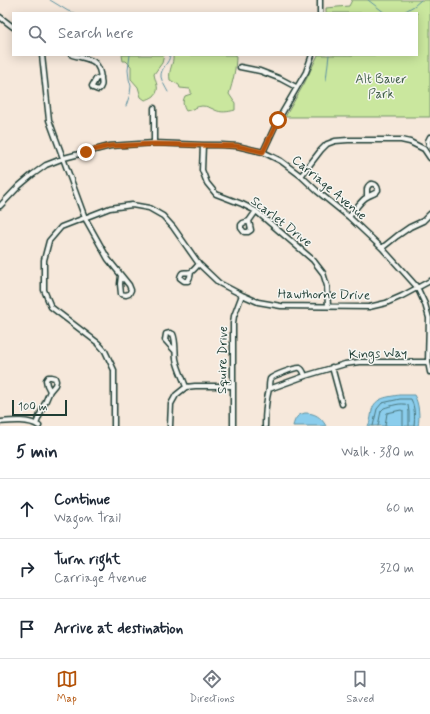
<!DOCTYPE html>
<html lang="en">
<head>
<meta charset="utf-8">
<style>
	body { margin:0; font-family:Mynerve,sans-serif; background:#f2f2f3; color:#1f2937 }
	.scale { position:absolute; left:12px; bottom:10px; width:55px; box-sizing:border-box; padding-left:4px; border:2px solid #1f3d34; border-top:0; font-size:11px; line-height:14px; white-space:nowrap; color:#1f3d34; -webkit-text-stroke:3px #f6f6f2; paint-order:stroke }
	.stop { position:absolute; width:12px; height:12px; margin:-9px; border:3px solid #b45309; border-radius:50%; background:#fff }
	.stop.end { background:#b45309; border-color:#fff; box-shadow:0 1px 4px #0008 }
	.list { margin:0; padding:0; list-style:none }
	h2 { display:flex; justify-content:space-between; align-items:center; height:52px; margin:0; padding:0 16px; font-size:17px }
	h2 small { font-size:13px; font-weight:400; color:#747a83 }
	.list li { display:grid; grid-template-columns:26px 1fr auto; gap:12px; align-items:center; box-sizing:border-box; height:60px; padding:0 16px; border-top:1px solid #e0e1e3 }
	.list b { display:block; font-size:15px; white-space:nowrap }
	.list p { margin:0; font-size:13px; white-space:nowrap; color:#747a83 }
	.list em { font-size:13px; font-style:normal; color:#747a83 }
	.icon { flex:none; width:22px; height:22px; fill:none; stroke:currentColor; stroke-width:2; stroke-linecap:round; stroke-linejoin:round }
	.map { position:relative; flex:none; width:430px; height:426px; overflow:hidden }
	.search { position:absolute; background:#fff; box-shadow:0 2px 10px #0003; left:12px; right:12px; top:12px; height:44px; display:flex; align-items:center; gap:10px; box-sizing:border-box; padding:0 14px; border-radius:0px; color:#747a83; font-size:15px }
	.sheet { height:232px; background:#fff }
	nav { display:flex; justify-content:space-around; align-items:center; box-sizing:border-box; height:56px; border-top:1px solid #e0e1e3; background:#fff; font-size:11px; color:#747a83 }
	nav a { display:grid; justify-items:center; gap:2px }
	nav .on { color:#b45309 }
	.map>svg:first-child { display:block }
	.green { fill:#cae79e; stroke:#749269 }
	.water { fill:#8bcdec; stroke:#6093a2 }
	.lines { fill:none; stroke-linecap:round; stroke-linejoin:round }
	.shore { stroke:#4a777e; stroke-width:1 }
	.stream { stroke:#6093a2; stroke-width:1 }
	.minor-casing { stroke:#1f3d34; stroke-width:7 }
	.minor { stroke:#f6f6f2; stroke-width:4 }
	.route { stroke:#b45309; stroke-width:5 }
	.labels { text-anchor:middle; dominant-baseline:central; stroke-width:3; stroke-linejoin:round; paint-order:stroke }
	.park-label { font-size:13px; fill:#415f49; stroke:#f6f6f2 }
	.street-label { font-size:13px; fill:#1f3d34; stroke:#f6f6f2 }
</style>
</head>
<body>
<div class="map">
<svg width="430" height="426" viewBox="0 0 430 426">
	<rect width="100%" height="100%" fill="#f6e8db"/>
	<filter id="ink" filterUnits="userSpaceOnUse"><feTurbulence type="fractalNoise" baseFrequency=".025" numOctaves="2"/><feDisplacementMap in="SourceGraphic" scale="8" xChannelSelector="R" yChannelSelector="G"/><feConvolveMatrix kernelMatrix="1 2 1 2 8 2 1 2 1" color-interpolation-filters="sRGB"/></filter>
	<g filter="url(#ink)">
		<path class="green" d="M352 0H430V117H285L304 84 318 55H417V13H326V8L349 6Z
			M122 55H164L162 63 154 74C155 82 161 89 154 96 151 98 149 99 145 100L141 97 138 87 131 79V66L126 61H123Z
			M173 55H236C236 69 233 81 229 94L235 103V110C228 112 221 113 215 110 211 108 207 106 202 106 197 106 192 110 186 111 183 106 182 102 185 96L191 94V91L190 89 180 88 179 85 170 80C168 69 174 65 173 55Z"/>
		<path class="water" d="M399 395H414C419 403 420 417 418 426H368C371 421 371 415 372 410 375 397 389 397 399 395Z
			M305 413C315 413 321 417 326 426H293C295 418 297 415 305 413Z"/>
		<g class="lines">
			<path class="shore" d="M373 426 377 409 382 403 400 399H411C415 407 415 418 414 426
				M378 426 381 411 384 408C391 406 401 402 408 405L409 412V426
				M385 426 387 413 401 410 403 411V426"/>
			<path class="stream" d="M50 0 68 11 75 13
				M368 0 385 13
				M402 13 414 6 421 0
				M326 80 329 55
				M168 92C166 88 162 82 161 77 160 68 170 63 170 55
				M126 106 130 94 131 86 129 79 128 70 130 55"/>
			<defs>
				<path id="minor" d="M320 0V13
					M0 17 13 27
					M42 55 49 120 85 218 108 259 129 285 131 290 129 294 126 295 121 294 120 284 121 276
					M72 55C90 60 99 58 101 79 102 84 102 87 98 90L93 88 92 86 96 79 101 77
					M240 67 260 71 281 79 296 87
					M154 108V143
					M203 145 202 170 207 183 216 194 242 204 256 211 313 260 323 273 327 286 328 306
					M429 145 428 141 430 137
					M263 152 278 120 306 72 312 55
					M301 176 321 150 327 144 335 141 348 140H401L410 142 424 149 430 158
					M0 206 19 186 32 175 46 165 64 158 110 146 154 143 203 145H221L237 146 263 152 281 161 301 176 317 191 349 217 382 248 417 287 425 304 429 318 428 362 430 372
					M349 217C353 212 362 199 367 197 371 194 375 195 378 190 377 183 369 181 367 189 367 192 367 194 367 196
					M249 221 243 223 241 225V228L244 232H248L251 230 249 221 256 211
					M382 248 397 236 410 227 423 221 430 214
					M191 272 190 277 188 281H184L180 278C182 269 185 274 191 272 194 270 197 266 199 264
					M175 351 165 340 166 334 170 333 173 334C176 340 175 352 176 359 178 369 183 378 186 387
					M332 367 342 404
					M269 389C269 386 269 382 270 379 272 376 296 367 300 368 303 369 304 373 305 376
					M0 422C11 421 29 419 39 426
					M36 424 50 391 55 385 56 381 55 378 51 377H48L46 380 47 385 50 391
					M114 426V370L105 351 98 343 51 307 44 290V260L49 241 61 227 110 208 132 205 149 208 163 216 173 227 199 264 219 283 242 295 258 302 281 306 369 307 386 303 402 296 430 281
					M170 426 171 404 176 395 186 387 195 386H233
					M233 426V323L234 316 242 295
					M265 426C265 413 266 401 269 389L305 376 345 364 359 362H428"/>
			</defs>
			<use href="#minor" class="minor-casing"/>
			<use href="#minor" class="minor"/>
		</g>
	</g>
	<g class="lines" filter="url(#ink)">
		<path class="route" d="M86 152 110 146 154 144 237 146 263 152 278 120"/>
	</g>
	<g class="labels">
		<g class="park-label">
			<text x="381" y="79">Alt Bauer<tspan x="381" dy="15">Park</tspan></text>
		</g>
		<g class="street-label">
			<text transform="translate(329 188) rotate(40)">Carriage Avenue</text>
			<text transform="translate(281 222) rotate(38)">Scarlet Drive</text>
			<text transform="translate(324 295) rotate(1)">Hawthorne Drive</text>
			<text transform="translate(378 354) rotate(-2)">Kings Way</text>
			<text transform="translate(223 360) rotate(-89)">Squire Drive</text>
		</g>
	</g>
</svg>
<div class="scale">100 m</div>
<div class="stop" style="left:278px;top:120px"></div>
<div class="stop end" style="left:86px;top:152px"></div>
<div class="search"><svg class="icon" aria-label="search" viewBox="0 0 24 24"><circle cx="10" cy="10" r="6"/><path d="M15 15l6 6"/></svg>Search here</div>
</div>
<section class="sheet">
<h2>5 min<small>Walk · 380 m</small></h2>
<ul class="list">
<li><svg class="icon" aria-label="ahead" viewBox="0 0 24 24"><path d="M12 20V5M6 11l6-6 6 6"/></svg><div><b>Continue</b><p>Wagon Trail</p></div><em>60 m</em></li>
<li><svg class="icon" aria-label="right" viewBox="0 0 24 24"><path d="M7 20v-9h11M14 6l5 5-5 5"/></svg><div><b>Turn right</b><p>Carriage Avenue</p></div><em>320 m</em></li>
<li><svg class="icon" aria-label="arrive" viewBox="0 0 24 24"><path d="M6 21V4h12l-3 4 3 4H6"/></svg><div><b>Arrive at destination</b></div></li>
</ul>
</section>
<nav>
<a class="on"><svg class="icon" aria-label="map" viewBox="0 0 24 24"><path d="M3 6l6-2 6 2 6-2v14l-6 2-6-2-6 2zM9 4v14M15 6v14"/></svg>Map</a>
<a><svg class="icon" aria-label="directions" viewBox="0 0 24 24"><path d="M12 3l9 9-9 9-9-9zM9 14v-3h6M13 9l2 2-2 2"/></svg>Directions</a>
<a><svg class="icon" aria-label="saved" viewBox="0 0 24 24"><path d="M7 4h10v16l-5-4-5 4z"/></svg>Saved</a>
</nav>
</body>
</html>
